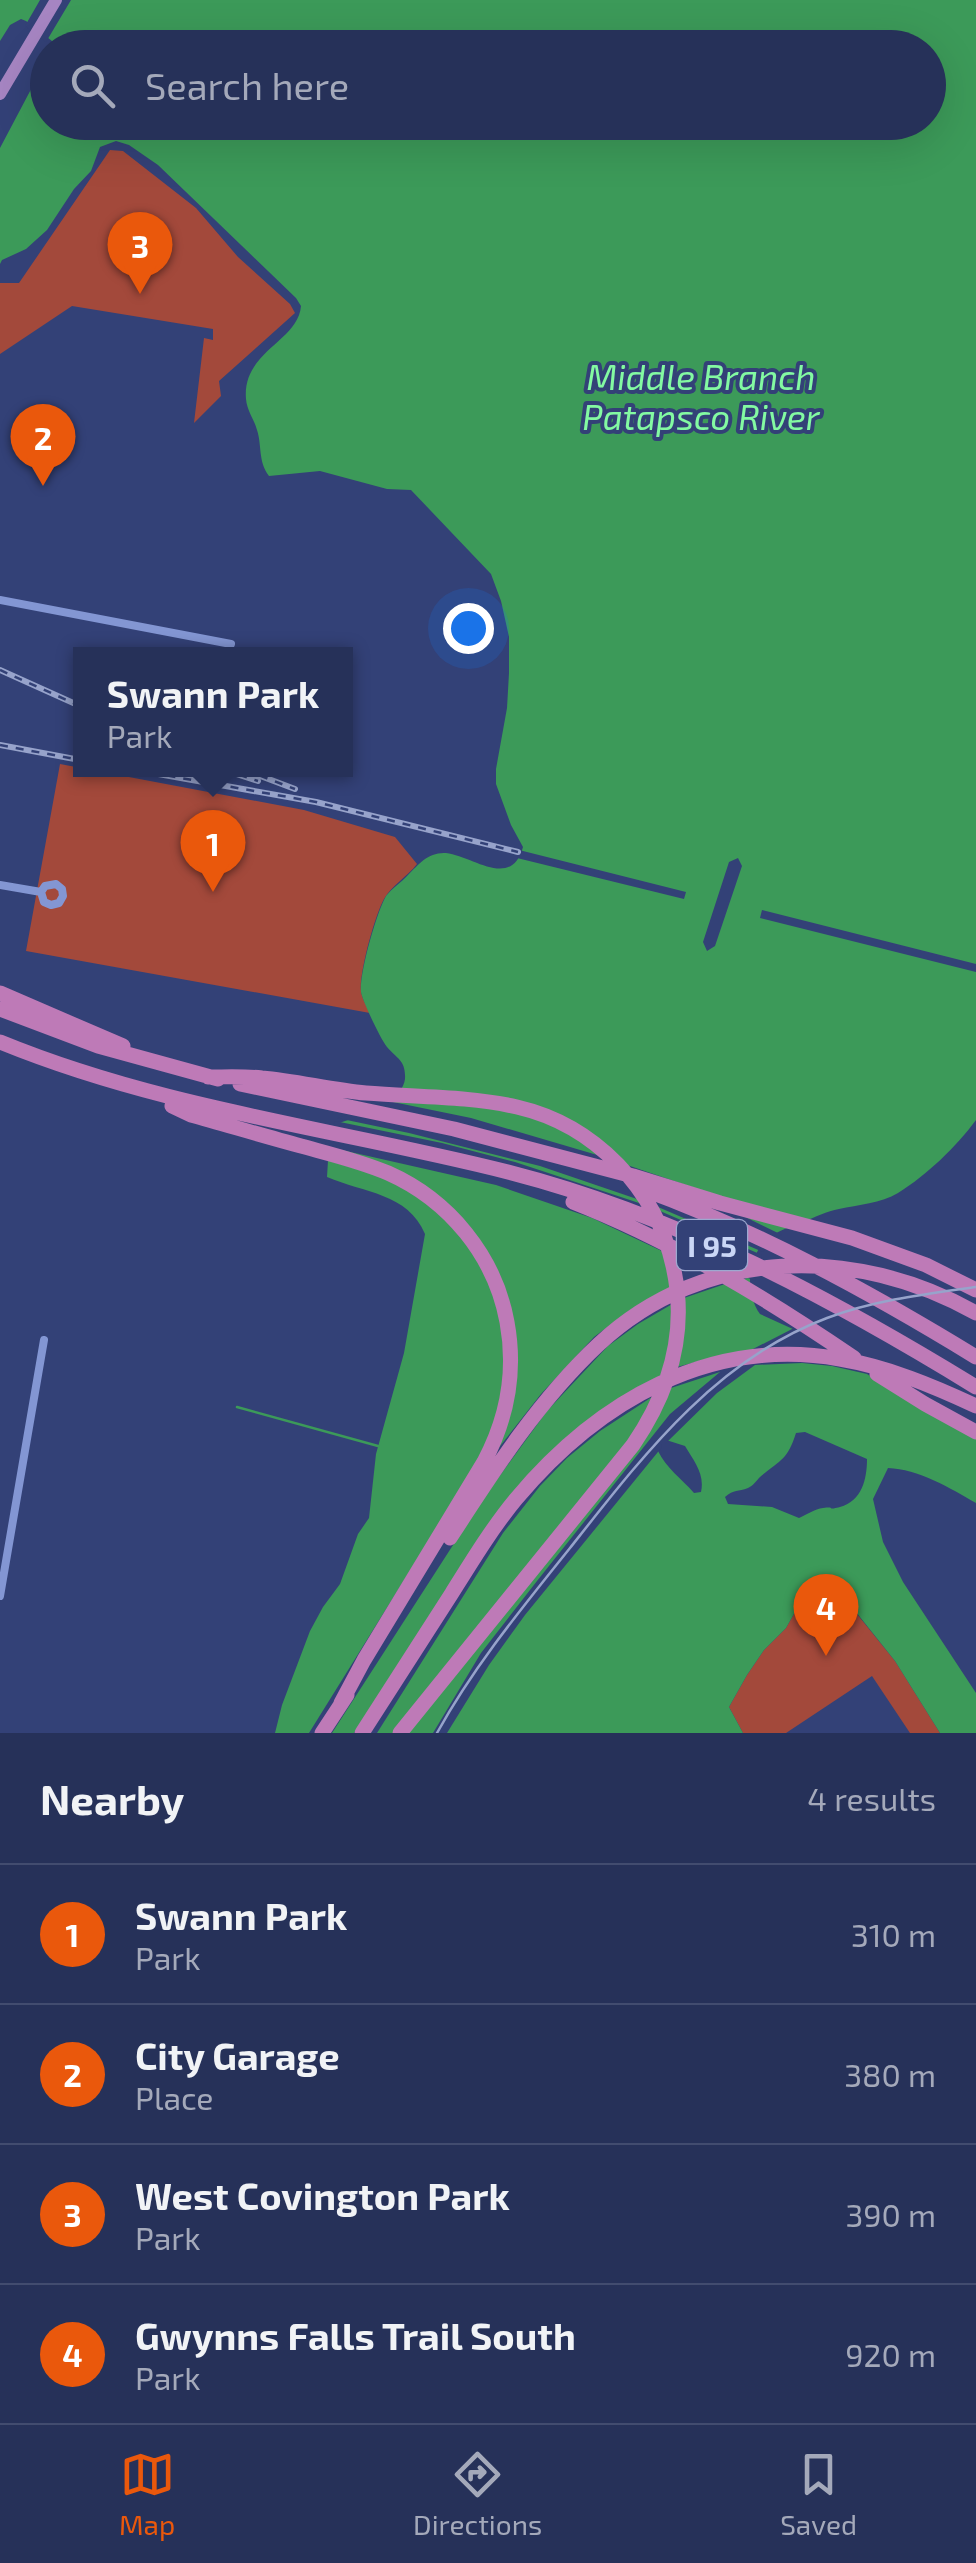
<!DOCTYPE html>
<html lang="en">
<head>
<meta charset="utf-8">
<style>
	body { margin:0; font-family:"Exo 2",sans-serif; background:#323d62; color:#f1f3f6 }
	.you { position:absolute; left:468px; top:628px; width:35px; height:35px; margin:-25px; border:8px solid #fff; border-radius:50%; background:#1a73e8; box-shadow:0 0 0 15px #1a73e833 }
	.badge { display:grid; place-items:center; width:65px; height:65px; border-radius:50%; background:#ea580c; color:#fff; font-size:32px; font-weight:700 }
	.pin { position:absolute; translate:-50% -82px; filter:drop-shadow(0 2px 5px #0008) }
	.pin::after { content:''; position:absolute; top:52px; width:35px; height:30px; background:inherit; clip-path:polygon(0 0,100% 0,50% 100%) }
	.popup { position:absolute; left:73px; top:647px; width:280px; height:130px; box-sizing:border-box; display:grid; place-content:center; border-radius:0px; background:#263159; filter:drop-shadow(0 2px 8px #0005); font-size:32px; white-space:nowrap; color:#a4a9ba }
	.popup b { font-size:38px; color:#f1f3f6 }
	.popup::after { content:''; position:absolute; left:50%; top:100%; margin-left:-20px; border:20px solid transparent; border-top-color:#263159 }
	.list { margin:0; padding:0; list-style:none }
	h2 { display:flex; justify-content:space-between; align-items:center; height:130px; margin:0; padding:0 40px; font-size:42px }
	h2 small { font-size:32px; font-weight:400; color:#a4a9ba }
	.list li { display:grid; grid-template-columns:65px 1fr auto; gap:30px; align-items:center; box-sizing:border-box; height:140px; padding:0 40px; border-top:2px solid #424c6f }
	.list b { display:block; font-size:38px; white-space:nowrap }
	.list p { margin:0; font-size:32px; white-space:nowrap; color:#a4a9ba }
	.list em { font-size:32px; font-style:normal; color:#a4a9ba }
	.icon { flex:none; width:55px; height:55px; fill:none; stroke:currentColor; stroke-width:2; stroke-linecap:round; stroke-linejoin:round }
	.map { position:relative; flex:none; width:976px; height:1733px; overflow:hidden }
	.search { position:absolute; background:#263159; box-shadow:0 10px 40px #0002; left:30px; right:30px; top:30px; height:110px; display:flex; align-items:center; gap:25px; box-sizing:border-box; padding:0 35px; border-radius:55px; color:#a4a9ba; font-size:38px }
	.sheet { height:690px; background:#263159 }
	nav { display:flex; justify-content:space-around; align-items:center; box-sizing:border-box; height:140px; border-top:2px solid #424c6f; background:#263159; font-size:28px; color:#a4a9ba }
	nav a { display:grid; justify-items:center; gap:5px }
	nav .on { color:#ea580c }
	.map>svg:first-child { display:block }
	.green { fill:#a3493b }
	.water { fill:#3c9a59; fill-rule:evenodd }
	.pier { fill:#334177 }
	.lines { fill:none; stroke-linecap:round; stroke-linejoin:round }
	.stream { stroke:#3c9a59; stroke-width:2.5 }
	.street { stroke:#8396d3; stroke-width:8 }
	.primary { stroke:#a685c2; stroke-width:12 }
	.highway { stroke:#be7ab7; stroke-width:15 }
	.tram { stroke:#97a3cb; stroke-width:2.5 }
	.rail-casing { stroke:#97a3cb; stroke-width:6 }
	.rail { stroke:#334177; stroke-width:2.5; stroke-dasharray:8; stroke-linecap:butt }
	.labels { text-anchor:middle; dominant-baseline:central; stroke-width:8; stroke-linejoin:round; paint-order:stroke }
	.shield { fill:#334177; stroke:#9da9d0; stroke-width:2.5 }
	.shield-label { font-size:30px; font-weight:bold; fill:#cad6f6 }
	.water-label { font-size:35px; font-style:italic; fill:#83faa2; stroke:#334177 }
</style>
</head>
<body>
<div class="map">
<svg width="976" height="1733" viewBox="0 0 976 1733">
	<rect width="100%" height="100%" fill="#334177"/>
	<path class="green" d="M110 150 123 151 196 208 238 257 290 304 295 313 219 381 221 396 194 423 204 338 213 340V329L72 306 0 354V283H19Z
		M60 764 304 810 395 837 417 864C407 877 392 885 384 899 375 915 359 973 361 991 362 999 367 1006 370 1013L26 951Z
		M818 1581 831 1582 895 1661 940 1733H910L872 1676 786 1733H743L729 1707 747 1675 764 1650 786 1628 808 1589Z"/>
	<path class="water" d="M0 0H976V1120C956 1147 927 1175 898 1193 881 1203 858 1205 839 1209 827 1211 815 1217 803 1222 775 1232 757 1238 751 1271 748 1285 752 1303 760 1314L870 1364 976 1427V1503C950 1488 918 1469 888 1468L873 1499 883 1542 903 1582 976 1693V1733H940L895 1661 832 1582 818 1581 808 1589 786 1628 764 1650 747 1675 729 1707 743 1733H275L282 1705 310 1631 323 1607 340 1584 358 1534 369 1518 376 1454 404 1353 425 1234C408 1193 364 1193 327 1177L329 1144 339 1123 391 1106C396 1098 404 1087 405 1079 406 1060 397 1059 387 1047 381 1040 362 1000 361 992 359 974 377 911 386 896 392 888 401 883 408 875 419 864 428 852 446 853 473 856 511 890 523 847L511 825 496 784V769L507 708 509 673V637L501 601 491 574 411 490 387 489 320 471 269 476C258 462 262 445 257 430 254 419 247 411 246 399 242 351 298 342 301 306L296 298 158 165 129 145 116 141 100 147 91 171 74 189 47 230 26 249 2 260 0 264V148L47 59 48 122H928V48L53 47 52 41 26 21 21 19 10 25 0 41ZM805 1432 867 1459C867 1479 862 1501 840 1507 824 1511 838 1506 823 1508 815 1509 806 1515 799 1518L772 1507 728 1504 725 1497C734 1489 738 1492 748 1488 753 1486 756 1481 760 1477 781 1459 787 1461 796 1433ZM663 1439 685 1446C694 1461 705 1474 701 1492L694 1493C682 1479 666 1468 658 1451Z"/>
	<path class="pier" d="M40 0H71L46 42 25 26Z
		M519 850 686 892 684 899 517 858Z
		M738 858 742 866 715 946 707 951 703 942 729 862Z
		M762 910 976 964V972L760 918Z
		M394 1090 485 1096 527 1104 554 1113 578 1126 603 1143 627 1165 733 1201 816 1222 799 1228 735 1212 782 1235 775 1238 763 1252 658 1207 660 1211 762 1255 755 1281 748 1278 740 1280 756 1291 760 1304 725 1284 684 1298 683 1341 677 1367 722 1355 751 1350 796 1327 846 1348 856 1355 872 1359 937 1399 904 1387 976 1428V1439L924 1410 867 1374 832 1366 802 1363 755 1365 717 1393 665 1444H661L662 1447 525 1615 489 1665 447 1733H433L481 1653 537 1581 670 1414 720 1372 671 1388 652 1426 636 1448 407 1733H394L629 1442 652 1408 657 1395H655L600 1431 567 1458 540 1486 503 1533 377 1733H354L479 1539 518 1486 563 1440 597 1413 634 1389 666 1373 673 1341 674 1303 638 1324 608 1346 547 1411 482 1500 332 1733H309L480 1458 492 1433 500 1406 505 1362 503 1332 493 1290 479 1262 460 1235 441 1214 416 1194 381 1176 323 1159 324 1148 386 1168 424 1188 463 1223 489 1261 506 1301 512 1327 515 1358 510 1404 493 1455 541 1394 594 1337 630 1310 673 1286 666 1253 592 1218 496 1185 324 1146 335 1121 442 1143 515 1162 645 1205 643 1201 634 1198 540 1166 409 1133 337 1118 388 1101 471 1118 604 1157 570 1132 545 1119 516 1111 491 1106 389 1099Z"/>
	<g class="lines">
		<path class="stream" d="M237 1407 378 1446"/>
		<path class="street" d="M0 600 231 644
			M0 885 41 892 44 902 51 905 59 903 63 896 62 889 56 884 45 886 41 892
			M0 1596 44 1340"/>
		<path class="primary" d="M0 94 56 0"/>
		<path class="highway" d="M0 993 123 1046
			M0 1009 98 1046 218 1079
			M0 1042C163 1109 338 1129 508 1172 676 1215 829 1297 976 1387
			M208 1077C226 1077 244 1076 262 1078 297 1081 331 1090 366 1093 416 1097 469 1096 517 1107 595 1125 656 1189 673 1266 688 1331 670 1391 633 1445L400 1733
			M240 1084 454 1129 633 1176 720 1203 852 1238 926 1265 976 1290
			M172 1106 191 1115C227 1125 264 1136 301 1146 330 1154 360 1161 388 1173 449 1200 495 1256 507 1322 516 1371 507 1419 484 1462L364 1660 341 1703
			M640 1188C758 1231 868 1291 976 1357
			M573 1202C672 1241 766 1298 854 1358
			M877 1374 925 1404 976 1432
			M450 1538C494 1470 539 1400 599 1344 704 1246 856 1245 976 1313
			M322 1733 347 1695
			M362 1733C392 1686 422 1639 452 1593 472 1561 492 1528 516 1499 598 1401 710 1336 840 1359 888 1367 933 1386 976 1406"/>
		<path class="tram" d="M437 1733C474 1666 522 1608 570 1548 642 1457 715 1360 827 1318 875 1300 926 1294 976 1287"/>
		<defs>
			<path id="rail" d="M0 670 80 706
				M0 745 80 760
				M136 770 316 802 518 852
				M224 770 258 781
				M245 770 295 789"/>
		</defs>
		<use href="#rail" class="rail-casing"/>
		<use href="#rail" class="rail"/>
	</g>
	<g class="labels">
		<rect class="shield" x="677" y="1220" width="70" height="50" rx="8"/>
		<g class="shield-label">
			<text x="712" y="1245">I 95</text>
		</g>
		<g class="water-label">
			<text x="701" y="376">Middle Branch<tspan x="701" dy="40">Patapsco River</tspan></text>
		</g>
	</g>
</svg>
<div class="you"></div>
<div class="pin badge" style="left:213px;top:892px">1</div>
<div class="popup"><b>Swann Park</b>Park</div>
<div class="pin badge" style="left:43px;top:486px">2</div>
<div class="pin badge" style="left:140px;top:294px">3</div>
<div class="pin badge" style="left:826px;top:1656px">4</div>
<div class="search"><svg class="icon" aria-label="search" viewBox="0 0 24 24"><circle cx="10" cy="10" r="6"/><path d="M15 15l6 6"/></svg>Search here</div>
</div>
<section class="sheet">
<h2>Nearby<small>4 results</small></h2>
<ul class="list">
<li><span class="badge">1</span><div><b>Swann Park</b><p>Park</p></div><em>310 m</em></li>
<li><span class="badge">2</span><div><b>City Garage</b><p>Place</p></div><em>380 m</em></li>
<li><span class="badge">3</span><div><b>West Covington Park</b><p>Park</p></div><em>390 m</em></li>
<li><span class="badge">4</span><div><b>Gwynns Falls Trail South</b><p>Park</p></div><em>920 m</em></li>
</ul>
</section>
<nav>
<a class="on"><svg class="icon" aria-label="map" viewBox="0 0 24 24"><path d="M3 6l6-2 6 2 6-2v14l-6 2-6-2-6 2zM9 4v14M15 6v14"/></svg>Map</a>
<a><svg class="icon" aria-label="directions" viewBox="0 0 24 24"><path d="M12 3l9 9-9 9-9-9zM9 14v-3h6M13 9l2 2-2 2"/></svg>Directions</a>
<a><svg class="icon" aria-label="saved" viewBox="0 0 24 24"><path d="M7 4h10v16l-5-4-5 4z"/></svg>Saved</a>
</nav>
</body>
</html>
